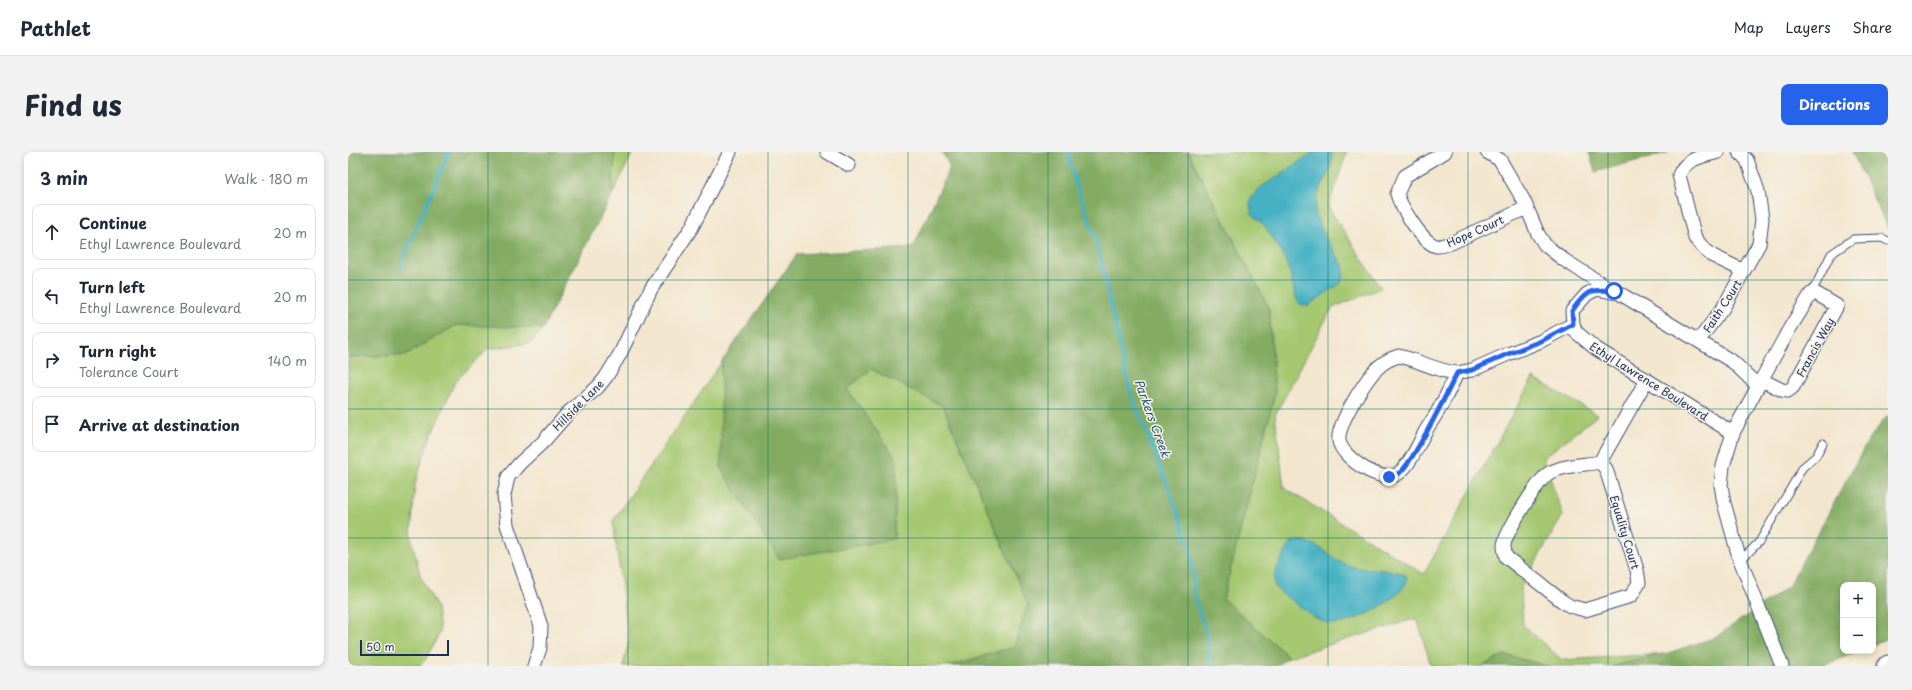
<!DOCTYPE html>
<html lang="en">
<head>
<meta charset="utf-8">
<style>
	body { margin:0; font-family:"Playpen Sans",sans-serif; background:#f2f2f3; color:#1f2937 }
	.controls { position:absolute; right:12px; bottom:12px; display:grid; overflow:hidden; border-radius:8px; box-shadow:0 2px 6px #0003 }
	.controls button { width:36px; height:36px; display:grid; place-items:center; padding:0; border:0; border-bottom:1px solid #e0e1e3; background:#fff; color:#1f2937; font:20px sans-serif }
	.scale { position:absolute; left:12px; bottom:10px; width:89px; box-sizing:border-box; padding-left:4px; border:2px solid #1b2f5e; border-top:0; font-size:11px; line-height:14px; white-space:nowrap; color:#1b2f5e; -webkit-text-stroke:3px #f7f3e8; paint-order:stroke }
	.stop { position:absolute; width:12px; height:12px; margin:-9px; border:3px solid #2563eb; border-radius:50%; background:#fff }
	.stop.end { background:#2563eb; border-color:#fff; box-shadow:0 1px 4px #0008 }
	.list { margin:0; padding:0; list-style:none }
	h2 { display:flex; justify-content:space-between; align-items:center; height:52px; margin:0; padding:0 16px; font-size:17px }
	h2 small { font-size:13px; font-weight:400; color:#747a83 }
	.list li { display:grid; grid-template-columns:26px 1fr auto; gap:12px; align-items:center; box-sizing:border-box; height:56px; margin:0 8px 8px; padding:0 8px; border:1px solid #e0e1e3; border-radius:8px }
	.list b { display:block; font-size:15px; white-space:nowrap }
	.list p { margin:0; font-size:13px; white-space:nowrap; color:#747a83 }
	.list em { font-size:13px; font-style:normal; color:#747a83 }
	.icon { flex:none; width:22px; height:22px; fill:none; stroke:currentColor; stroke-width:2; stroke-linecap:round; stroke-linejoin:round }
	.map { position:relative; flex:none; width:1540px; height:514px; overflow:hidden; border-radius:8px }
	header { display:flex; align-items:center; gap:24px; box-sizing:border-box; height:56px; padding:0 20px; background:#fff; border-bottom:1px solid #e0e1e3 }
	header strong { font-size:19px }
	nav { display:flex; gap:22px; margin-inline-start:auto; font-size:14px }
	.intro { display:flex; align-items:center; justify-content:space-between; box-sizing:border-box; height:96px; padding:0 24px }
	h1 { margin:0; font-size:28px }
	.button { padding:10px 18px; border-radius:8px; background:#2563eb; color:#fff; font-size:14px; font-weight:700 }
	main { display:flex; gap:24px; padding:0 24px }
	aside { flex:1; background:#fff; border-radius:8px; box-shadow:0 2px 6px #0003 }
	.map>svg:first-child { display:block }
	.green { fill:#a4c770; stroke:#607b67 }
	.forest { fill:#83ac62; stroke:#4f6e60 }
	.water { fill:#45b1c3; stroke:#307090 }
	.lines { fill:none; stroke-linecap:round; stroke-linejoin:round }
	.stream { stroke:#45b1c3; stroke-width:3.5 }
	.lane-casing { stroke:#3b4a6f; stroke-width:9 }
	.street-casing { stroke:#3b4a6f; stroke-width:15 }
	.secondary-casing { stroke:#3b4a6f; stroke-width:21 }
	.lane { stroke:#fff; stroke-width:7 }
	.street { stroke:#fff; stroke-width:13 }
	.secondary { stroke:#fff; stroke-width:19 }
	.route { stroke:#2563eb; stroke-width:5 }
	.grid { fill:none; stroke:#0f766e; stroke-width:1; stroke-opacity:0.55 }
	.labels { text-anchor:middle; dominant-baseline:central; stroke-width:3; stroke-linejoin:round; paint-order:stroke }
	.street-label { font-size:11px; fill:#1b2f5e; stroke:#f7f3e8 }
	.water-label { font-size:12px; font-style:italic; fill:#28567c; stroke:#f7f3e8 }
</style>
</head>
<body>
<header>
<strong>Pathlet</strong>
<nav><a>Map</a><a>Layers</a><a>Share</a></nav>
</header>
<div class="intro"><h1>Find us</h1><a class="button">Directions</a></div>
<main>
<aside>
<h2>3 min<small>Walk · 180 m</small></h2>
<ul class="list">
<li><svg class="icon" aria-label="ahead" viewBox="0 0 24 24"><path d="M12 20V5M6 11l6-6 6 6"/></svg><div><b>Continue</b><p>Ethyl Lawrence Boulevard</p></div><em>20 m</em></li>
<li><svg class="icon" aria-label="left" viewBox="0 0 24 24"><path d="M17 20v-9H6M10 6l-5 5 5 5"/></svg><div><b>Turn left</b><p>Ethyl Lawrence Boulevard</p></div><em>20 m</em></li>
<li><svg class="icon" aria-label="right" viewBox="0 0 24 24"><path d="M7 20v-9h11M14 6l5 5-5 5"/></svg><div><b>Turn right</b><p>Tolerance Court</p></div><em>140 m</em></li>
<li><svg class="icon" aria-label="arrive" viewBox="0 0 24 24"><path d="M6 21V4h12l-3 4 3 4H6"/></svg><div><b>Arrive at destination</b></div></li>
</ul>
</aside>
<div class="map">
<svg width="1540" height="514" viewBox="0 0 1540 514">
	<rect width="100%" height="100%" fill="#f7f3e8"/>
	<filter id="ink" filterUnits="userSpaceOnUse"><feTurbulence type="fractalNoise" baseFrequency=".025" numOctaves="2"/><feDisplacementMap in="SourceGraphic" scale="8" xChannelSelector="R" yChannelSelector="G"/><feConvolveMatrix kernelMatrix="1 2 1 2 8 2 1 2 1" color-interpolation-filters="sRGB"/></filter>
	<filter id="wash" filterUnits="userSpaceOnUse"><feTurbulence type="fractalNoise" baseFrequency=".012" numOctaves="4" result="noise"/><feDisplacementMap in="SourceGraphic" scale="16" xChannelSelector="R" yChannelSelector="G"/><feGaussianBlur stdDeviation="0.9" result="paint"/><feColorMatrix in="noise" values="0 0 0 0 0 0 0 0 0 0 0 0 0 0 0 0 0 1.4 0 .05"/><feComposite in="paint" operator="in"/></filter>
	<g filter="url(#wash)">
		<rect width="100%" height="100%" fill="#f3e6ce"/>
		<path class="green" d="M267 0H285L264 43Z
			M840 0H999L980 55 1033 136 984 156 927 263 936 336 1076 422 1185 226 1250 263 1195 306 1215 363 1173 435 1175 473 1214 508 1317 502 1265 514H1200L1156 503 1134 514H1083L1069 466 941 505 875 447 927 241 921 156Z
			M108 173 195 176 183 191 140 197 107 230 81 288 67 332 63 384 72 423 89 456 92 480 78 507 71 514H0V205L57 203Z
			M375 208 373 216 549 308 499 237 523 217 595 254 680 452 666 495 602 514H275L281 488 265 369Z"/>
		<path class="forest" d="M0 0H267L264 43 195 176 108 173 57 203 0 205Z
			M594 0H840L921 156 927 241 875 447 941 505 928 514H602L666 495 680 452 595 254 523 217 499 237 549 308 546 387 431 407 373 317V216L375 208 449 102 565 96 602 15Z
			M1241 0H1321L1247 20Z
			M1504 0H1540V77Z
			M1540 263V487L1525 493V433H1495V499H1511L1475 514H1265L1317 502 1368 485 1440 435 1521 287Z
			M1156 503 1200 514H1134Z"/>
		<path class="water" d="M966 0H983L984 2 983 15 969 44 967 62 977 84 995 113 996 121 993 131 959 154 952 152 948 146 941 117 933 99 916 73 904 62 902 52 904 45 912 36Z
			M952 389C972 390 984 409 1002 414 1019 419 1044 416 1058 423 1066 443 1001 474 984 472 969 470 957 458 945 449 939 445 926 438 926 430 926 417 937 402 943 390Z"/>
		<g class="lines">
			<path class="stream" d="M720 0 727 29 748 88 782 239 825 347 844 402 846 443 860 487 862 514
				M54 116 57 102 101 0"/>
		</g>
	</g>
	<g filter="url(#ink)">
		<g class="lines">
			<defs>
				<path id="lane" d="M1463 142 1483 102 1505 87 1534 86 1540 89
					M1392 409 1411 390 1455 315 1468 304 1475 291"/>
				<path id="street" d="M479 0 501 13
					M1097 0 1057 24 1049 42C1053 55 1074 90 1088 94 1092 95 1098 92 1103 91L1178 56
					M1139 0 1152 8 1176 49 1190 82 1197 93 1216 108 1262 137
					M1370 0C1353 5 1338 6 1331 23L1347 86 1356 97 1365 104 1396 119
					M1351 188 1375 156 1411 92 1414 67 1410 39 1399 8 1391 0
					M1051 204C1071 208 1088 219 1109 221 1103 234 1097 247 1090 259 1086 266 1081 273 1077 280 1070 293 1063 311 1051 321 1035 334 994 306 991 289 988 273 1020 223 1033 213 1039 208 1044 206 1051 204Z
					M1109 221 1124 218 1160 202 1193 189 1225 172
					M1410 234 1442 176 1463 142H1469L1489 154 1445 235 1440 239 1434 238 1414 228
					M1385 281 1247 196 1228 180 1225 172 1224 159 1239 142 1249 137 1271 141 1385 210 1410 234 1385 281 1375 314 1373 333 1376 351 1391 405 1434 514
					M1252 310 1258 317 1289 418 1291 431 1283 444 1237 458 1222 454 1214 449 1158 405C1157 401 1156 397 1156 393 1158 380 1190 328 1201 321 1215 313 1236 313 1252 310L1298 229
					M186 514 192 496 193 474 159 373 156 343 160 325 172 311 195 290 220 261 250 235 258 225 272 202 303 137 344 75 382 0"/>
				<path id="secondary" d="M1539 514 1540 513"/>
			</defs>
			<use href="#lane" class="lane-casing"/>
			<use href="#street" class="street-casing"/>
			<use href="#secondary" class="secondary-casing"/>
			<use href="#lane" class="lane"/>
			<use href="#street" class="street"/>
			<use href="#secondary" class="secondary"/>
		</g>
	</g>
	<g class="lines" filter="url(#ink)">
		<path class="route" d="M1041 325C1044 324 1047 323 1050 322 1064 314 1100 239 1109 221L1124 218 1160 202 1193 189 1225 172 1224 159C1238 139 1242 136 1266 139"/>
	</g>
	<path class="grid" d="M140 0V514M280 0V514M420 0V514M560 0V514M700 0V514M840 0V514M980 0V514M1120 0V514M1260 0V514M1400 0V514M0 128H1540M0 257H1540M0 386H1540"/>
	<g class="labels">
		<g class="street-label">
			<text transform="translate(1127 79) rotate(-24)">Hope Court</text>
			<text transform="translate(1374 154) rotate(-57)">Faith Court</text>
			<text transform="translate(1467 195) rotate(-61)">Francis Way</text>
			<text transform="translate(1301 229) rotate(32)">Ethyl Lawrence Boulevard</text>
			<text transform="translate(230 253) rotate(-45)">Hillside Lane</text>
			<text transform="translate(1277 380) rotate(73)">Equality Court</text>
		</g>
		<g class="water-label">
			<text transform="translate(805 266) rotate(70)">Parkers Creek</text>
		</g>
	</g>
</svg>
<div class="controls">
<button>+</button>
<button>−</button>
</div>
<div class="scale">50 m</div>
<div class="stop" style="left:1266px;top:139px"></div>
<div class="stop end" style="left:1041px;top:325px"></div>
</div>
</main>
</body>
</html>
